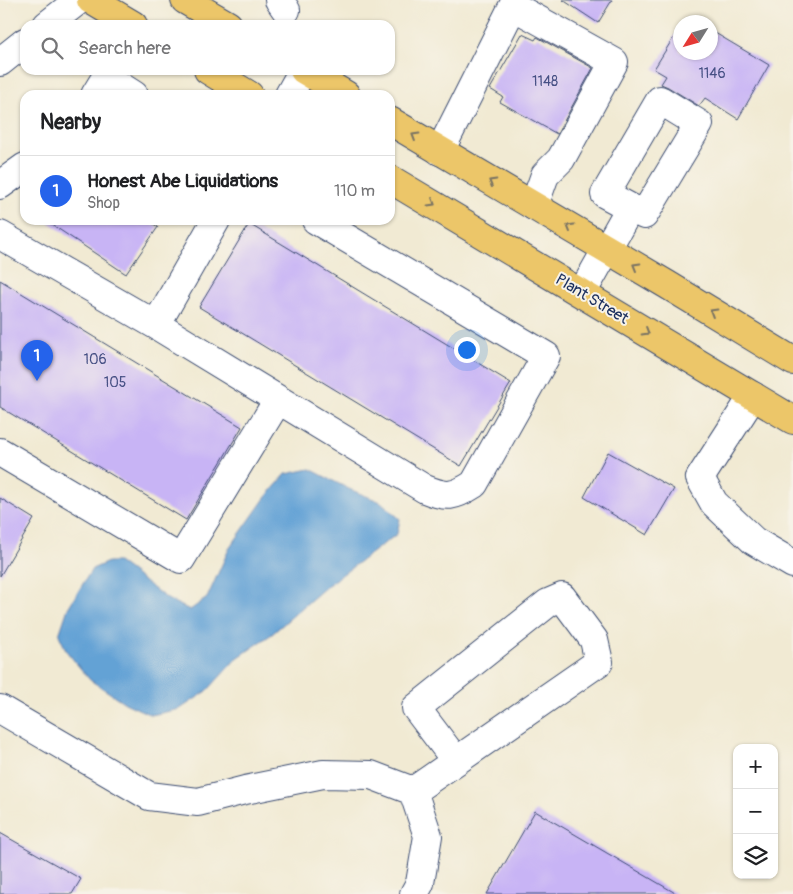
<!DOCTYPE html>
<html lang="en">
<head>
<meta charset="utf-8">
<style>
	body { margin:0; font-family:Pangolin,sans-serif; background:#f2f2f2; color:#202124 }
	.controls { position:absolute; right:15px; bottom:15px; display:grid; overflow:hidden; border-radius:10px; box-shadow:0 1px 4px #0004 }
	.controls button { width:45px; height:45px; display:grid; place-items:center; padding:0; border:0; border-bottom:1px solid #e0e0e0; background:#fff; color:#202124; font:25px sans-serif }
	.compass { position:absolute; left:673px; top:15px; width:45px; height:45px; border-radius:50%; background:#fff; box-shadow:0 1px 4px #0004; rotate:233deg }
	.you { position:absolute; left:466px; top:349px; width:18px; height:18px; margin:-12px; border:4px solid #fff; border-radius:50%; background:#1a73e8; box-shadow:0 0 0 8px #1a73e833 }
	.badge { display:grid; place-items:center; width:32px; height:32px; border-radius:50%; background:#2563eb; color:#fff; font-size:16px; font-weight:700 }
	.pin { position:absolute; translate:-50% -41px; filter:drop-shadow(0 1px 2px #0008) }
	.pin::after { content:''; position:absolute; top:26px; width:18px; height:15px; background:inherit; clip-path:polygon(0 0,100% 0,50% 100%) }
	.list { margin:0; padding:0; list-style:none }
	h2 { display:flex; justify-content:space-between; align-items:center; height:65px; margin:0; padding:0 20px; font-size:21px }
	h2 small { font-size:16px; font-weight:400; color:#757577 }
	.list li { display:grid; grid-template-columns:32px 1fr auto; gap:15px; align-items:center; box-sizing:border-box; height:70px; padding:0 20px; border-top:1px solid #e0e0e0 }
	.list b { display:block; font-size:19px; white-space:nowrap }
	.list p { margin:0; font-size:16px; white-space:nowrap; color:#757577 }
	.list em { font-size:16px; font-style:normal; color:#757577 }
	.icon { flex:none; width:28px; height:28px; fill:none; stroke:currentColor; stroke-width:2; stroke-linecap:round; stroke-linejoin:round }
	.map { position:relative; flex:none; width:793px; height:894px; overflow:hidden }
	.search { position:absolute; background:#fff; box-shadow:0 1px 4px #0004; left:20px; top:20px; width:375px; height:55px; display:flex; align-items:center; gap:12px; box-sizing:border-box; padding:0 18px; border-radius:15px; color:#757577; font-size:19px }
	.panel { position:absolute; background:#fff; box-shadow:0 1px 4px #0004; left:20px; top:90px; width:375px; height:135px; border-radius:15px }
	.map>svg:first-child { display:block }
	.water { fill:#63a2d5; stroke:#3f689a }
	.building { fill:#c8b4f5 }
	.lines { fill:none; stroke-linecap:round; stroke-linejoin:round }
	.minor-casing { stroke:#3b4b70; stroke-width:30 }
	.major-casing { stroke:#3b4b70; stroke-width:30 }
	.minor { stroke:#fff; stroke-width:28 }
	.major { stroke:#ecc669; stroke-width:28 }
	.oneway { stroke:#797363 }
	.labels { text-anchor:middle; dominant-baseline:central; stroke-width:4; stroke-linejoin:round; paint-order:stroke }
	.number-label { font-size:14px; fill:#465084 }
	.street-label { font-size:16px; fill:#1b2f5e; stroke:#f7f3e8 }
</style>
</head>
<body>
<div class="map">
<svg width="793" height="894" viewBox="0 0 793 894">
	<rect width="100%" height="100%" fill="#f7f3e8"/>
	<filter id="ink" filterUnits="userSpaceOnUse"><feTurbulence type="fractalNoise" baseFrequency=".02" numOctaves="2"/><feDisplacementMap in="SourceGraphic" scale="10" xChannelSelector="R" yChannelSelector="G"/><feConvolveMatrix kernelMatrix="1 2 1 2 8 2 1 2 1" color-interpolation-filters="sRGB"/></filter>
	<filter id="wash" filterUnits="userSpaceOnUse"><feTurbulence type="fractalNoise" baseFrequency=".0096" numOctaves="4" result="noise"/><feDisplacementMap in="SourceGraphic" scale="20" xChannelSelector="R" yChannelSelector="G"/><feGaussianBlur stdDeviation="1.12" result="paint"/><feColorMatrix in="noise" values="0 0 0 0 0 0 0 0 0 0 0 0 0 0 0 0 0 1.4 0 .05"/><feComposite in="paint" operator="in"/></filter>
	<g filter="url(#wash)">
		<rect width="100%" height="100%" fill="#f1ead3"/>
		<path class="water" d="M310 469 349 489 381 502 400 519 397 534 328 585 272 634 236 659 207 691 180 709 151 715 125 703 90 680 67 652 59 635 68 608 92 569 108 562H118L169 600 190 610 207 598 229 549 265 498 286 474Z"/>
		<g id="blocks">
			<path class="building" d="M563 0H612L598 23Z
				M680 27V52H710V30L769 65 738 119 705 98 699 106 668 87 661 84 666 76 654 69Z
				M522 34 535 40 537 37 593 68 557 134 500 102 503 97 490 89Z
				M45 220H147L158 227 126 274Z
				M249 224 511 383 461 466 199 307Z
				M0 280 242 427 186 520 0 407Z
				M608 452 674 489 647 535 584 497Z
				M0 498 34 519 0 576Z
				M535 811 677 894H487Z
				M0 833 81 879 72 894H0Z"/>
		</g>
	</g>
	<g filter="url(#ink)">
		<use href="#blocks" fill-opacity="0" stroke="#3b4b70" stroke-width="1"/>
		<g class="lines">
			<defs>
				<path id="minor" d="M279 0 286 10
					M47 25 79 0
					M0 62 25 42
					M95 95 106 77 134 95
					M289 95 303 70
					M660 100 699 124 644 215 605 194Z
					M440 151 513 6 614 62 561 159 545 175 534 206
					M0 185 25 167
					M0 235 156 325 425 489C447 498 454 497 474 484L546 356 316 220
					M582 293 630 208
					M156 325 216 220
					M753 396 700 478 714 503 754 541 793 564
					M0 452 181 559 278 400
					M0 709 149 796 198 802 245 790 323 774 371 775 413 791 599 662 594 640 562 597 548 603 416 708 456 761
					M413 791 428 836 420 883 414 894"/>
				<path id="major" d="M91 0 133 25
					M185 0 228 25
					M208 70 249 95
					M304 70 346 95
					M390 121 666 284 793 361
					M390 179 793 420"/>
			</defs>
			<use href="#minor" class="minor-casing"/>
			<use href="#major" class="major-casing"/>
			<use href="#minor" class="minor"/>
			<use href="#major" class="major"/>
		</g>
		<defs><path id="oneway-chevron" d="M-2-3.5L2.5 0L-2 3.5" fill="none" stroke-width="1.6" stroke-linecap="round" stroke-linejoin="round" transform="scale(1.25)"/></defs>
		<g class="oneway">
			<use href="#oneway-chevron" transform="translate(415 136) rotate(-149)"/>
			<use href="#oneway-chevron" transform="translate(492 182) rotate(-150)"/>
			<use href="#oneway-chevron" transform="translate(432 203) rotate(31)"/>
			<use href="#oneway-chevron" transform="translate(570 227) rotate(-150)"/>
			<use href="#oneway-chevron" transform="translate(636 266) rotate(-150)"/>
			<use href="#oneway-chevron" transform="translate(713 312) rotate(-149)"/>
			<use href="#oneway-chevron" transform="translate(646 332) rotate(31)"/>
		</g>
	</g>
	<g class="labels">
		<g class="number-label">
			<text x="712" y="73">1146</text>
			<text x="545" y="81">1148</text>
			<text x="95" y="359">106</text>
			<text x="115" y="382">105</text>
		</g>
		<g class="street-label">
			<text transform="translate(592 299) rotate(31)">Plant Street</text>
		</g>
	</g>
</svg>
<div class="controls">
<button>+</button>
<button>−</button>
<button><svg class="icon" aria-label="layers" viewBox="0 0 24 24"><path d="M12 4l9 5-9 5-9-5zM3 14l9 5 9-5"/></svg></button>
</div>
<svg class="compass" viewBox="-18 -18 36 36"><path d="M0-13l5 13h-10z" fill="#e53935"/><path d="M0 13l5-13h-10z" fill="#757577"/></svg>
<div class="you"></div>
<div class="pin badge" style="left:37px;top:381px">1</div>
<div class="search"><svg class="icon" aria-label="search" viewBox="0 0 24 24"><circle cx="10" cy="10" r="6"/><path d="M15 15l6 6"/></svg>Search here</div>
<section class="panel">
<h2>Nearby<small></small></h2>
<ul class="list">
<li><span class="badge">1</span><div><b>Honest Abe Liquidations</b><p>Shop</p></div><em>110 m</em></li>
</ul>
</section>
</div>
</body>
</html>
